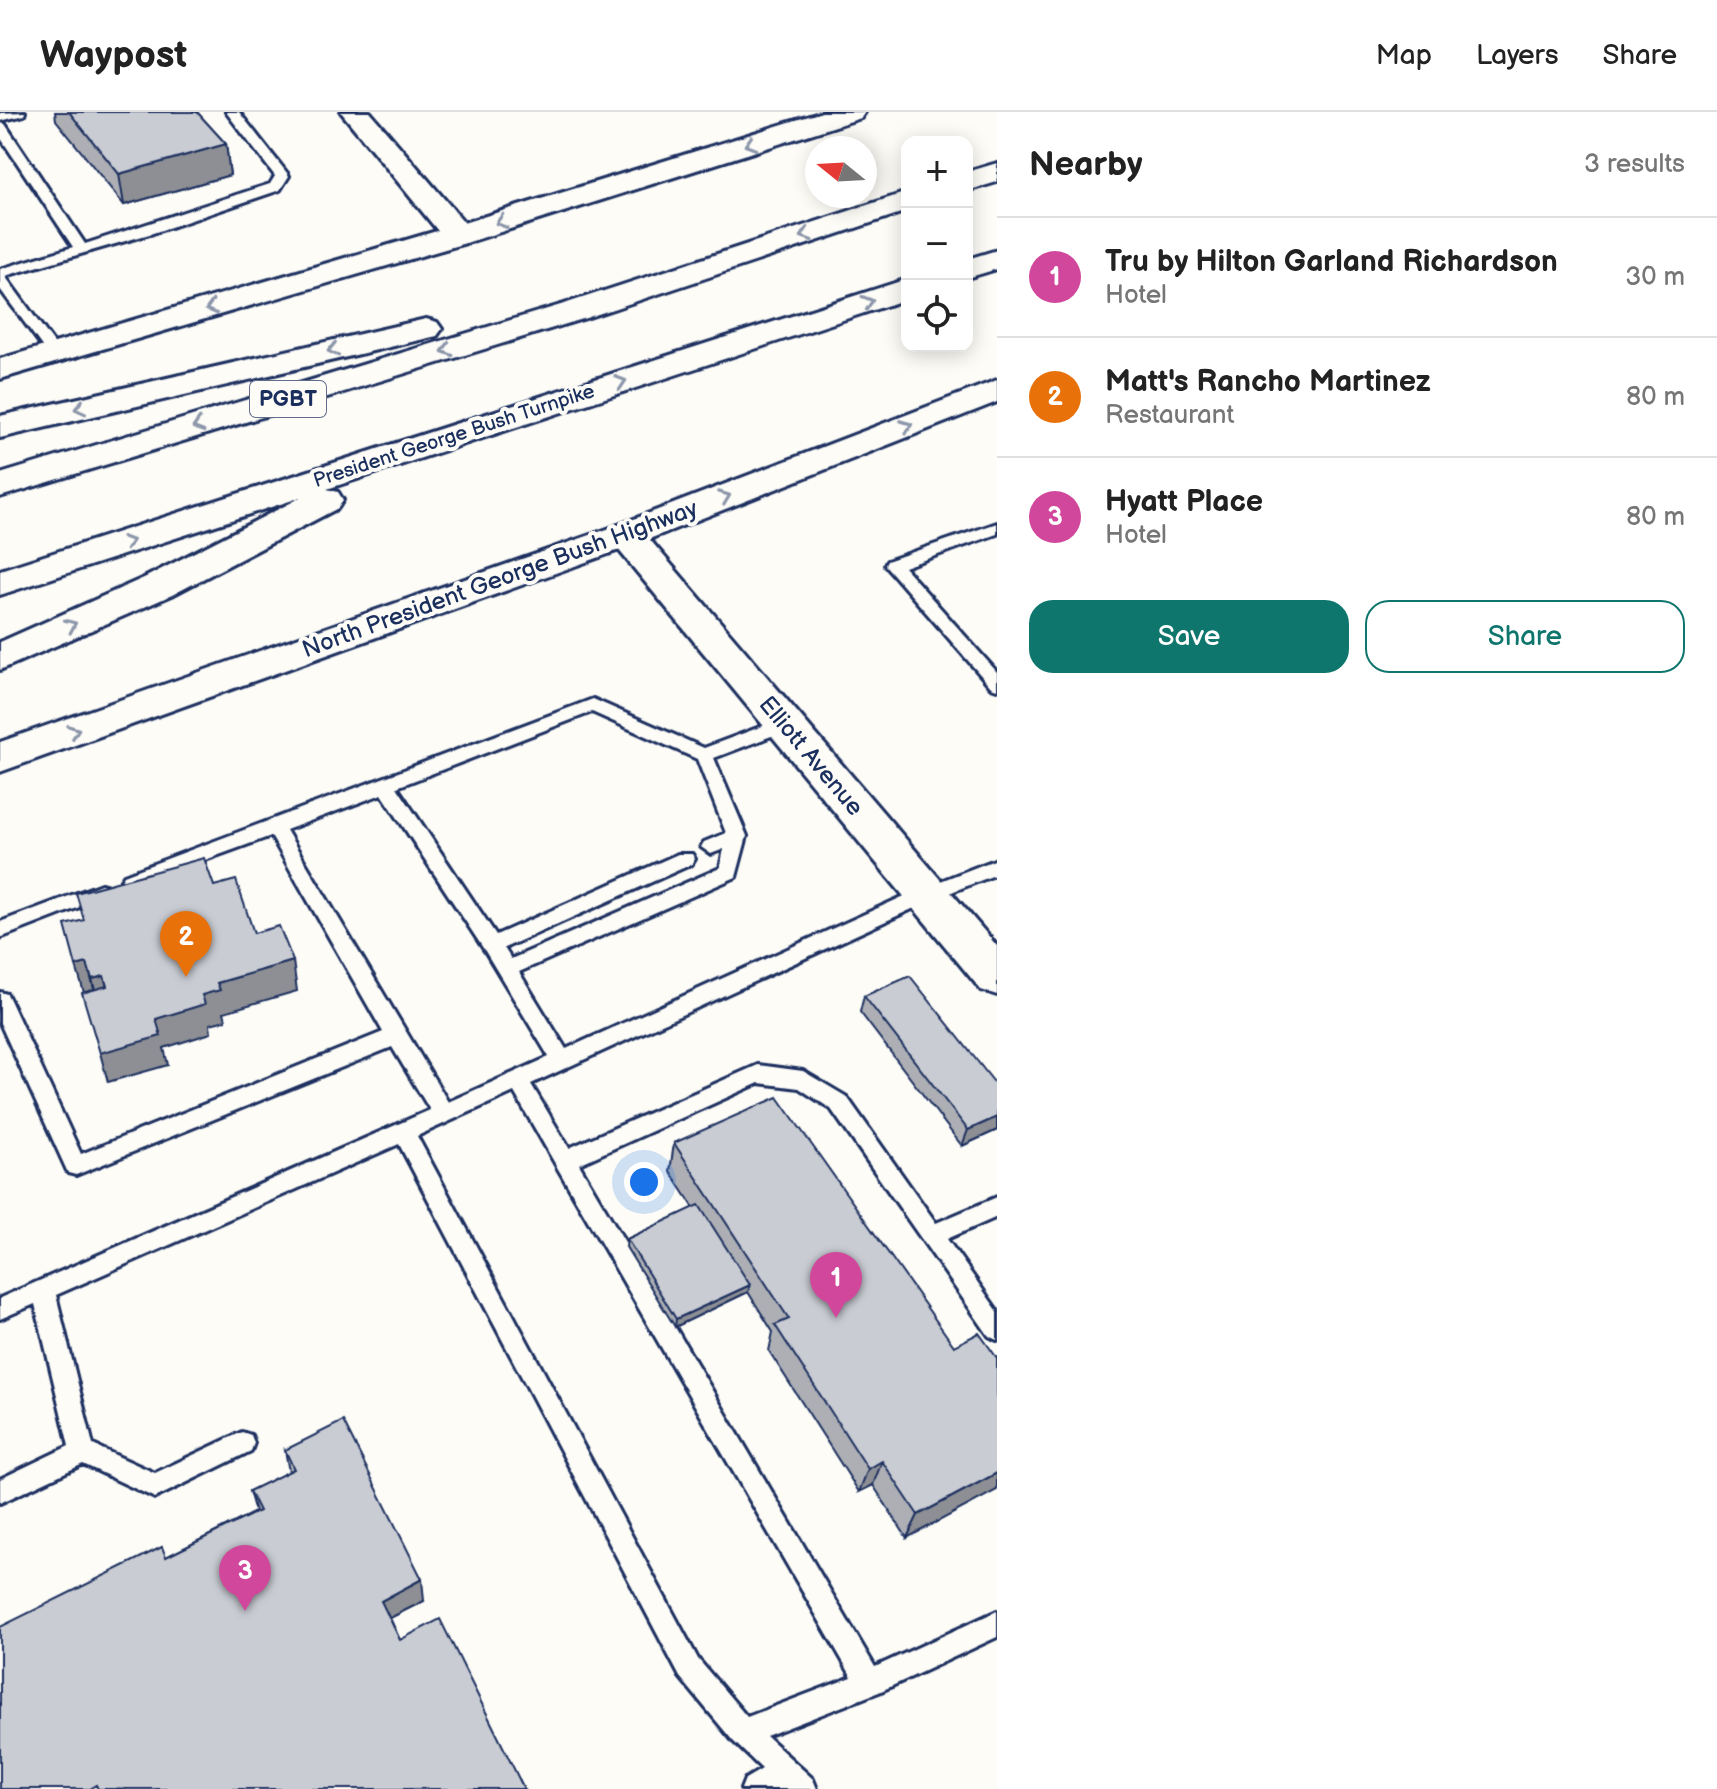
<!DOCTYPE html>
<html lang="en">
<head>
<meta charset="utf-8">
<style>
	body { margin:0; font-family:"Balsamiq Sans",sans-serif; background:#f6f6f6; color:#222 }
	.controls { position:absolute; right:24px; top:24px; display:grid; overflow:hidden; border-radius:16px; box-shadow:0 4px 20px #0003 }
	.controls button { width:72px; height:72px; display:grid; place-items:center; padding:0; border:0; border-bottom:2px solid #e0e0e0; background:#fff; color:#222; font:40px sans-serif }
	.compass { position:absolute; left:805px; top:24px; width:72px; height:72px; border-radius:50%; background:#fff; box-shadow:0 4px 20px #0003; rotate:288deg }
	.you { position:absolute; left:644px; top:1070px; width:28px; height:28px; margin:-20px; border:6px solid #fff; border-radius:50%; background:#1a73e8; box-shadow:0 0 0 12px #1a73e833 }
	.badge { display:grid; place-items:center; width:52px; height:52px; border-radius:50%; background:#0f766e; color:#fff; font-size:26px; font-weight:700 }
	.pin { position:absolute; translate:-50% -66px; filter:drop-shadow(0 2px 4px #0008) }
	.pin::after { content:''; position:absolute; top:42px; width:28px; height:24px; background:inherit; clip-path:polygon(0 0,100% 0,50% 100%) }
	.list { margin:0; padding:0; list-style:none }
	h2 { display:flex; justify-content:space-between; align-items:center; height:104px; margin:0; padding:0 32px; font-size:34px }
	h2 small { font-size:26px; font-weight:400; color:#767676 }
	.list li { display:grid; grid-template-columns:52px 1fr auto; gap:24px; align-items:center; box-sizing:border-box; height:120px; padding:0 32px; border-top:2px solid #e0e0e0 }
	.list b { display:block; font-size:30px; white-space:nowrap }
	.list p { margin:0; font-size:26px; white-space:nowrap; color:#767676 }
	.list em { font-size:26px; font-style:normal; color:#767676 }
	.actions { display:flex; gap:16px; padding:24px 32px }
	.actions a { flex:1; padding:18px 0; border:2px solid #0f766e; border-radius:24px; text-align:center; font-size:28px; color:#0f766e }
	.actions .main { background:#0f766e; color:#fff }
	.icon { flex:none; width:44px; height:44px; fill:none; stroke:currentColor; stroke-width:2; stroke-linecap:round; stroke-linejoin:round }
	.map { position:relative; flex:none; width:997px; height:1677px; overflow:hidden }
	header { display:flex; align-items:center; gap:48px; box-sizing:border-box; height:112px; padding:0 40px; background:#fff; border-bottom:2px solid #e0e0e0 }
	header strong { font-size:38px }
	nav { display:flex; gap:44px; margin-inline-start:auto; font-size:28px }
	main { display:flex }
	aside { flex:1; background:#fff }
	.map>svg:first-child { display:block }
	.lines { fill:none; stroke-linecap:round; stroke-linejoin:round }
	.service-casing { stroke:#1b2f5e; stroke-width:6 }
	.tertiary-casing { stroke:#1b2f5e; stroke-width:6 }
	.secondary-casing { stroke:#1b2f5e; stroke-width:6 }
	.motorway-casing { stroke:#1b2f5e; stroke-width:6 }
	.service { fill:#fdfcf7; fill-rule:evenodd }
	.tertiary { fill:#fdfcf7; fill-rule:evenodd }
	.secondary { fill:#fdfcf7; fill-rule:evenodd }
	.motorway { fill:#fdfcf7; fill-rule:evenodd }
	.wall { fill:#adafb5; stroke:#1b2f5e; stroke-width:2 }
	.shaded-wall { fill:#8d8f94; stroke:#1b2f5e; stroke-width:2 }
	.building { fill:#c9ccd3; stroke:#1b2f5e; stroke-width:2 }
	.oneway { stroke:#8c96aa }
	.labels { text-anchor:middle; dominant-baseline:central; stroke-width:8; stroke-linejoin:round; paint-order:stroke }
	.far-street-label { font-size:20px; fill:#1b2f5e; stroke:#fdfcf7 }
	.shield { fill:#fdfcf7; stroke:#5f6c8c; stroke-width:2 }
	.shield-label { font-size:22px; font-weight:bold; fill:#1b2f5e }
	.street-label { font-size:24px; fill:#1b2f5e; stroke:#fdfcf7 }
</style>
</head>
<body>
<header>
<strong>Waypost</strong>
<nav><a>Map</a><a>Layers</a><a>Share</a></nav>
</header>
<main>
<div class="map">
<svg width="997" height="1677" viewBox="0 0 997 1677">
	<rect width="100%" height="100%" fill="#fdfcf7"/>
	<filter id="ink" filterUnits="userSpaceOnUse"><feTurbulence type="fractalNoise" baseFrequency=".0125" numOctaves="2"/><feDisplacementMap in="SourceGraphic" scale="16" xChannelSelector="R" yChannelSelector="G"/><feConvolveMatrix kernelMatrix="1 2 1 2 8 2 1 2 1" color-interpolation-filters="sRGB"/></filter>
	<g filter="url(#ink)">
		<g class="lines">
			<defs>
				<path id="service" d="M25 0 24 3 0 9V1Z
					M226 0H239L287 61 289 64 280 78 153 121 5 164 61 241 59 244H49L0 177V157L73 135 0 25V11L5 12 85 132 270 72 275 64Z
					M997 411V422L904 455 997 560V577L991 575 885 453 887 449Z
					M593 587 704 636 784 606 793 612 790 617 714 646 747 724 736 765 519 860 566 937 920 777 997 747V762L934 787 531 972 569 1036 758 953 803 959 847 985 936 1111 997 1085V1105L947 1127 997 1198V1228L989 1224 831 997 799 976 759 971 579 1052 875 1555 997 1499V1525L879 1580 766 1624 813 1667 817 1677H741L745 1667 762 1657 733 1629 680 1565 399 1032 56 1183 93 1333 155 1361 242 1320 251 1323 254 1331 251 1339 155 1386 83 1352 0 1391V1367L69 1334 35 1192 0 1207V1186L430 998 392 935 76 1063 68 1061 0 911V880L7 882 10 888 81 1042 383 920 271 724 131 775 124 773 121 768 124 763ZM592 600 697 647 726 721 704 730 701 735 711 742 724 737 720 756 511 847 504 836 692 752 695 747 692 742H678L496 823 397 675ZM382 682 485 839 549 945 448 990 286 718ZM514 980 557 1055 852 1565 747 1605 698 1547 417 1024Z
					M101 772 108 774 111 779 108 784 0 826V810Z"/>
				<path id="tertiary" d="M341 0H370L469 116 473 123 469 130 458 132 447 130Z
					M626 411 639 415 997 834V883L981 878 613 431 608 423 613 415Z"/>
				<path id="secondary" d="M822 0H865L861 6 469 130 0 267V247L447 116Z
					M997 268V290L639 431 0 660V630L613 415Z"/>
				<path id="motorway" d="M997 51V70L967 79V60Z
					M907 80V99L586 206 0 385V362L564 192Z
					M997 138V157L967 166V147Z
					M907 167V187L327 377 338 380 343 388 338 396 172 483 0 558V530L146 465 302 385 0 483V458Z
					M426 207 437 210 442 217 437 224 0 326V304Z"/>
			</defs>
			<use href="#service" class="service-casing"/>
			<use href="#tertiary" class="tertiary-casing"/>
			<use href="#secondary" class="secondary-casing"/>
			<use href="#motorway" class="motorway-casing"/>
			<use href="#service" class="service"/>
			<use href="#tertiary" class="tertiary"/>
			<use href="#secondary" class="secondary"/>
			<use href="#motorway" class="motorway"/>
		</g>
		<path class="wall" d="M55 0H197L226 32 230 63 124 93 56 8Z
			M864 884 997 974V1018L962 1034 860 900Z
			M674 1031 954 1234 997 1246 907 1426 873 1373 859 1380 769 1239 773 1220 748 1180 675 1215 626 1135 627 1127 694 1096 670 1059Z
			M285 1338 424 1489 390 1506 400 1528 166 1445 255 1400 249 1379 289 1360Z"/>
		<path class="shaded-wall" d="M226 32 230 63 124 93 119 62Z
			M293 849 297 879 224 900 226 908 210 912 211 921 164 936 168 953 108 970 100 941 156 907 202 883 217 871Z
			M87 851 95 881 85 884 76 854Z
			M104 864 112 893 100 896 92 867Z
			M997 1005V1018L962 1034 968 1018Z
			M750 1173 748 1180 675 1215 676 1207Z
			M882 1349 873 1373 859 1380 868 1357Z
			M997 1361V1378L907 1426 918 1403Z
			M422 1467 424 1489 384 1509 381 1489Z"/>
		<path class="building" d="M69 0H197L226 32 119 62Z
			M204 746 214 774 236 768 254 821 279 814 293 849 217 871 220 878 202 883 205 892 156 907 161 924 100 941 82 881 107 874 104 864 92 867 87 851 76 854 65 813 84 808 76 781Z
			M910 864 997 974V1005L968 1018 864 884Z
			M778 985 954 1234 979 1221 997 1246V1361L918 1403 882 1349 868 1357 775 1213 789 1207 674 1031Z
			M699 1093 750 1173 676 1207 627 1127Z
			M343 1309 422 1467 381 1489 400 1528 440 1507 524 1677H98L96 1673 89 1677H0V1515L162 1435 166 1445 259 1399 249 1379 294 1357 285 1338Z"/>
		<defs><path id="oneway-chevron" d="M-2-3.5L2.5 0L-2 3.5" fill="none" stroke-width="1.6" stroke-linecap="round" stroke-linejoin="round" transform="scale(2)"/></defs>
		<g class="oneway">
			<use href="#oneway-chevron" transform="translate(750 32) rotate(163)"/>
			<use href="#oneway-chevron" transform="translate(501 110) rotate(163)"/>
			<use href="#oneway-chevron" transform="translate(806 123) rotate(162)"/>
			<use href="#oneway-chevron" transform="translate(868 190) rotate(-18)"/>
			<use href="#oneway-chevron" transform="translate(211 196) rotate(164)"/>
			<use href="#oneway-chevron" transform="translate(333 238) rotate(167)"/>
			<use href="#oneway-chevron" transform="translate(447 238) rotate(163)"/>
			<use href="#oneway-chevron" transform="translate(621 270) rotate(-18)"/>
			<use href="#oneway-chevron" transform="translate(80 296) rotate(167)"/>
			<use href="#oneway-chevron" transform="translate(198 314) rotate(163)"/>
			<use href="#oneway-chevron" transform="translate(907 314) rotate(-22)"/>
			<use href="#oneway-chevron" transform="translate(725 385) rotate(-21)"/>
			<use href="#oneway-chevron" transform="translate(128 430) rotate(-18)"/>
			<use href="#oneway-chevron" transform="translate(71 513) rotate(-24)"/>
			<use href="#oneway-chevron" transform="translate(74 619) rotate(-19)"/>
		</g>
	</g>
	<g class="labels">
		<g class="far-street-label">
			<text transform="translate(454 324) rotate(-18)">President George Bush Turnpike</text>
		</g>
		<rect class="shield" x="250" y="269" width="76" height="36" rx="6"/>
		<g class="shield-label">
			<text x="288" y="287">PGBT</text>
		</g>
		<g class="street-label">
			<text transform="translate(500 467) rotate(-20)">North President George Bush Highway</text>
			<text transform="translate(811 644) rotate(50)">Elliott Avenue</text>
		</g>
	</g>
</svg>
<div class="controls">
<button>+</button>
<button>−</button>
<button><svg class="icon" aria-label="locate" viewBox="0 0 24 24"><circle cx="12" cy="12" r="6"/><path d="M12 2v4M12 18v4M2 12h4M18 12h4"/></svg></button>
</div>
<svg class="compass" viewBox="-18 -18 36 36"><path d="M0-13l5 13h-10z" fill="#e53935"/><path d="M0 13l5-13h-10z" fill="#767676"/></svg>
<div class="you"></div>
<div class="pin badge" style="left:836px;top:1206px;background:#d1479c">1</div>
<div class="pin badge" style="left:186px;top:865px;background:#e8710a">2</div>
<div class="pin badge" style="left:245px;top:1499px;background:#d1479c">3</div>
</div>
<aside>
<h2>Nearby<small>3 results</small></h2>
<ul class="list">
<li><span class="badge" style="background:#d1479c">1</span><div><b>Tru by Hilton Garland Richardson</b><p>Hotel</p></div><em>30 m</em></li>
<li><span class="badge" style="background:#e8710a">2</span><div><b>Matt's Rancho Martinez</b><p>Restaurant</p></div><em>80 m</em></li>
<li><span class="badge" style="background:#d1479c">3</span><div><b>Hyatt Place</b><p>Hotel</p></div><em>80 m</em></li>
</ul>
<div class="actions"><a class="main">Save</a><a>Share</a></div>
</aside>
</main>
</body>
</html>
